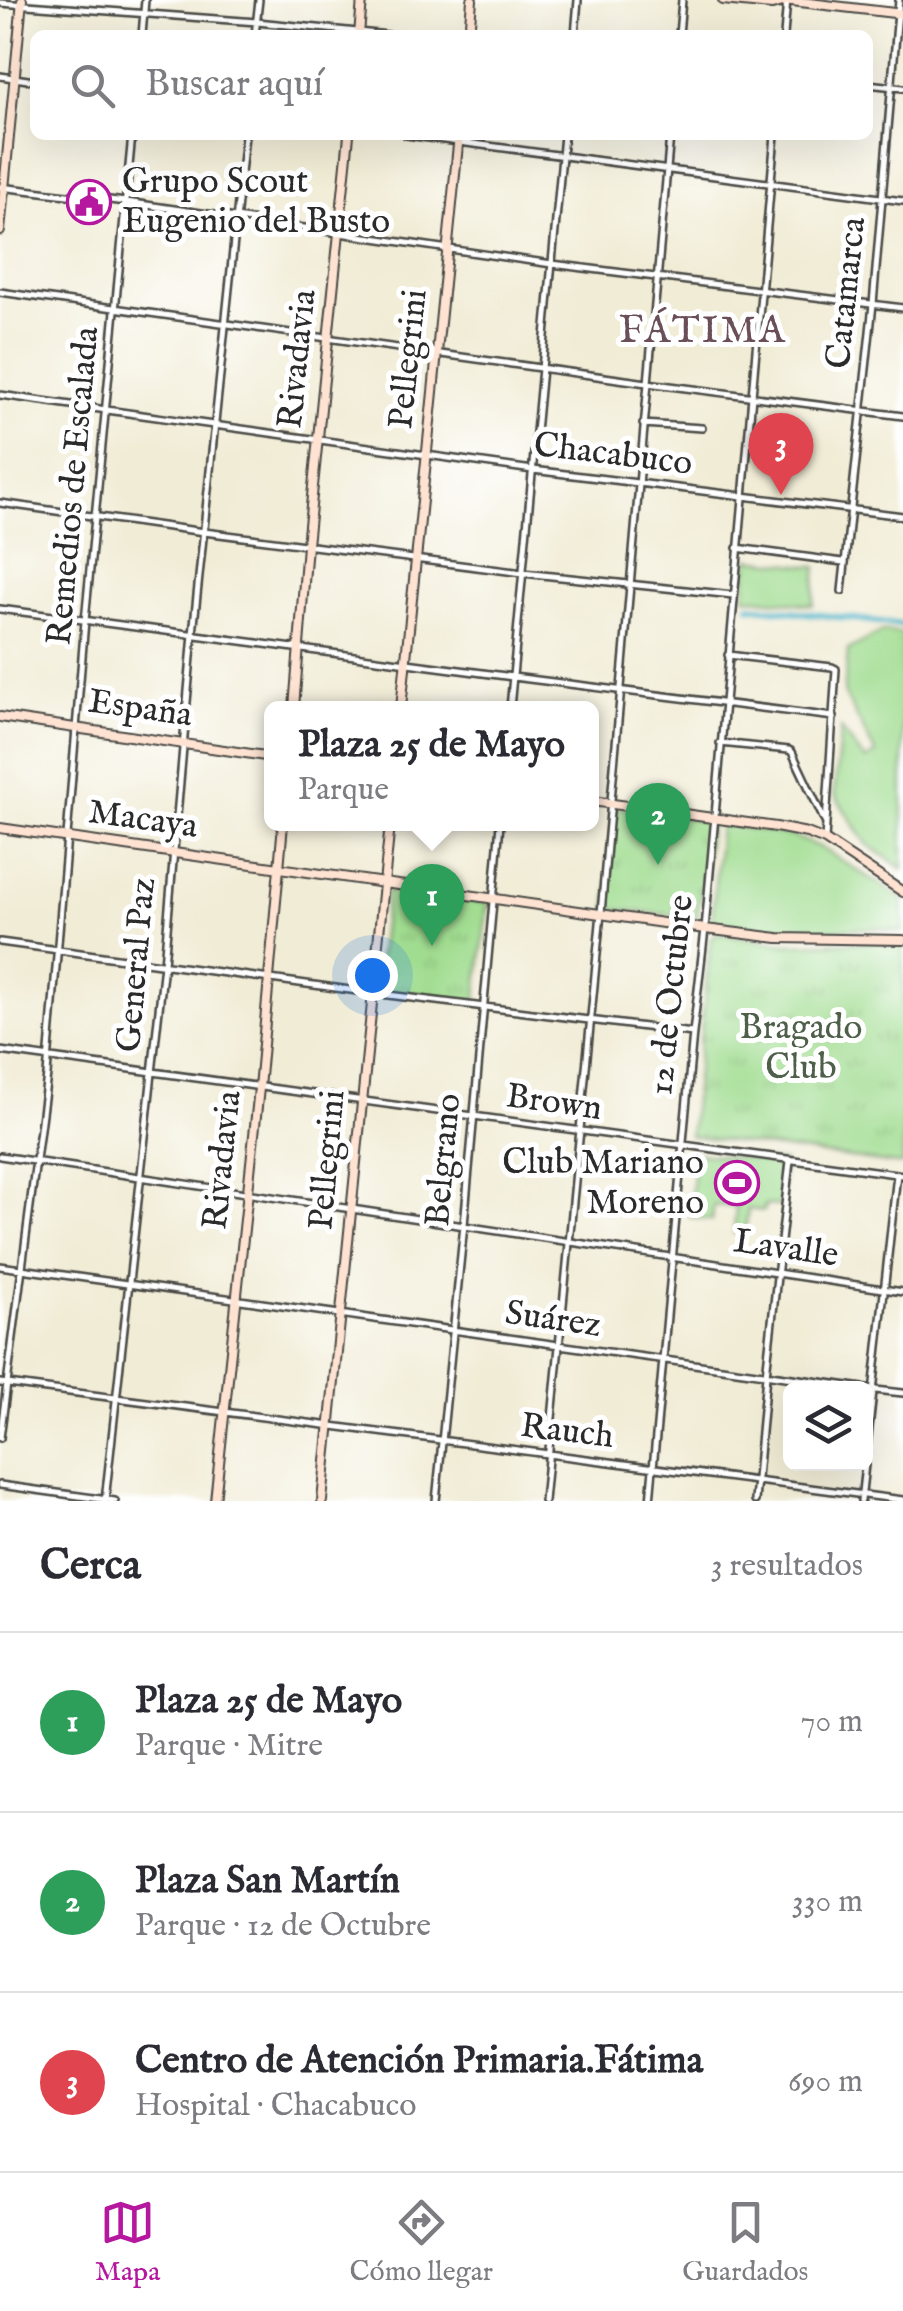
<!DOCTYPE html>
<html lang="es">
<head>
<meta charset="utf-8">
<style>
	body { margin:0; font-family:"IM FELL English",serif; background:#f2f2f3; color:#2b2b33 }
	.controls { position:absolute; right:30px; bottom:30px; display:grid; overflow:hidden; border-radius:15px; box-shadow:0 10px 40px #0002 }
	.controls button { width:90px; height:90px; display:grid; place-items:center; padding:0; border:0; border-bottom:2px solid #e1e1e2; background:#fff; color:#2b2b33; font:50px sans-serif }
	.you { position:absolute; left:372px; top:975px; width:35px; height:35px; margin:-25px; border:8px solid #fff; border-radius:50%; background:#1a73e8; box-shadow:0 0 0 15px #1a73e833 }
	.badge { display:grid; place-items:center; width:65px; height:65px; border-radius:50%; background:#b5179e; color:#fff; font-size:32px; font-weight:700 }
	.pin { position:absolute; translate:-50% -82px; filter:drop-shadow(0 2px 5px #0008) }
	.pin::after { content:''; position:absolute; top:52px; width:35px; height:30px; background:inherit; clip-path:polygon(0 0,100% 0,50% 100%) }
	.popup { position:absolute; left:264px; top:701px; width:335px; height:130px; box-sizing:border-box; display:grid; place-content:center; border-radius:15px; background:#fff; filter:drop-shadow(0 2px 8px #0005); font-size:32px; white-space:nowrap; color:#7c7c81 }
	.popup b { font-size:38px; color:#2b2b33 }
	.popup::after { content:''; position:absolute; left:50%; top:100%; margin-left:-20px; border:20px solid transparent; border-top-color:#fff }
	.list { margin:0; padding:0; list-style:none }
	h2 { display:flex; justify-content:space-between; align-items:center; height:130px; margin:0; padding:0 40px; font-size:42px }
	h2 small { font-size:32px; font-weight:400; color:#7c7c81 }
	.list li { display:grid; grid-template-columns:65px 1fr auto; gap:30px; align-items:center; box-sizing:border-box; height:180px; padding:0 40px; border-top:2px solid #e1e1e2 }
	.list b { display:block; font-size:38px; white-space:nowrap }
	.list p { margin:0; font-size:32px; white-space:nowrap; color:#7c7c81 }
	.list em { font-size:32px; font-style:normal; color:#7c7c81 }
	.icon { flex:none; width:55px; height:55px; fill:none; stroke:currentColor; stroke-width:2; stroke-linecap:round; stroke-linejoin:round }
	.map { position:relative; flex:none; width:903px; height:1501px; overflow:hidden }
	.search { position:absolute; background:#fff; box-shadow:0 10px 40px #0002; left:30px; right:30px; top:30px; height:110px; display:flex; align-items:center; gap:25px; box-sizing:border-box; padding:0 35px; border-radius:15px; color:#7c7c81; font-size:38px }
	.sheet { height:670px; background:#fff }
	nav { display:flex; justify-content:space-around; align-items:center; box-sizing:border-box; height:140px; border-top:2px solid #e1e1e2; background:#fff; font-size:28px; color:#7c7c81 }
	nav a { display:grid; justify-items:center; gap:5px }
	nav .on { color:#b5179e }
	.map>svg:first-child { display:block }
	.grass { fill:#a1dd91; stroke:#66845e; stroke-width:2.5 }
	.park { fill:url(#park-tufts); stroke:#66845e; stroke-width:2.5 }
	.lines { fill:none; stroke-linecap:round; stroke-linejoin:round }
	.canal { stroke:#4cb5ca; stroke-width:6 }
	.minor-casing { stroke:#494844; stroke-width:10 }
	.secondary-casing { stroke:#494844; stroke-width:12 }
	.minor { stroke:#fff; stroke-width:5 }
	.secondary { stroke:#fee3d2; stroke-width:8 }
	.labels { text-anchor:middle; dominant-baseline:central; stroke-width:10; stroke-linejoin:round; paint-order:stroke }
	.poi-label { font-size:35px; fill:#2b2b2b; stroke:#fff; text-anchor:start }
	.street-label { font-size:35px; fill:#2b2b2b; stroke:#fff }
	.park-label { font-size:35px; fill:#4e604a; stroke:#fff }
	.neighbourhood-label { font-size:38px; letter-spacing:2.5px; fill:#6a4f58; stroke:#fff }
</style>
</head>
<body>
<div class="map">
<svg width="903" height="1501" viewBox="0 0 903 1501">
	<defs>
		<pattern id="park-tufts" width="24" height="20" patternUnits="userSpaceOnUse" patternTransform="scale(2.5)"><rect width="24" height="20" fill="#a1dd91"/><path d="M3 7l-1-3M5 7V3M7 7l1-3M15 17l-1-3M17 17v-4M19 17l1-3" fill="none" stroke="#8bbe7d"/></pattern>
	</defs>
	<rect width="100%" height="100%" fill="#fff"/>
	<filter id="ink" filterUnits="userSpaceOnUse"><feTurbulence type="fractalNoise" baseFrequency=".01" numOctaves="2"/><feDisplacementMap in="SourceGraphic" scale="20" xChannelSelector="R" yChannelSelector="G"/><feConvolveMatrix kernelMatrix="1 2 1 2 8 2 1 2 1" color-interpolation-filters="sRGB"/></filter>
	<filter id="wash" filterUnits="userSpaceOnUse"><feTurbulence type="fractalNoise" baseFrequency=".0048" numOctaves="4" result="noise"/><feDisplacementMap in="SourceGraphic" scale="40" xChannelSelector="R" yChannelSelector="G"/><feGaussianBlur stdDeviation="2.25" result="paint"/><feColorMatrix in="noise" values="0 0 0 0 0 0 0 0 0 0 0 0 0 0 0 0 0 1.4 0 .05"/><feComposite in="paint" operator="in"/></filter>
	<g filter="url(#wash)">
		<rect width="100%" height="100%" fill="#f1ecd5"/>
		<path class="grass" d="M749 559 817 567 813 605 745 597Z
			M883 631 903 634V869L867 844 834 794 841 729 865 760 876 754 844 693 848 650Z
			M720 824 792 836 820 847 903 899V932L879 928 776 931 712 922Z
			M695 1153 784 1162 780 1206 765 1205 764 1211 748 1209 745 1234 734 1233 736 1207 714 1205 712 1220 689 1217Z"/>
		<path class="park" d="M615 807 711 822 697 918 607 908Z
			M387 891 488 903 476 1002 375 989Z
			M718 933 787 944 865 942 903 945V1165L690 1136 711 937Z"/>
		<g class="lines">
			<path class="canal" d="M749 606 903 625"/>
		</g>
	</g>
	<g filter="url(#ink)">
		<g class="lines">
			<defs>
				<path id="minor" d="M0 3 257 22 388 35
					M142 35 145 0
					M255 35 259 0
					M575 35 578 0
					M679 35 682 0
					M784 35 787 0
					M0 76 35 81
					M868 84 903 88
					M406 135 903 201
					M0 187 126 202 552 264 903 308
					M0 292 647 383 903 416
					M0 395 533 470 903 516
					M643 424 702 428
					M0 503 204 532 523 573 733 595
					M737 548 843 562
					M842 591 873 304 899 0
					M0 609 513 677 834 717
					M728 655 832 667 836 669 826 824
					M510 708 564 135
					M720 743 789 750 792 752 826 824 825 840
					M0 942 372 993 693 1033
					M0 1051 903 1175
					M0 1156 903 1292
					M0 1266 863 1388
					M0 1383 903 1500
					M866 1389 903 1393
					M0 1438 47 1075 85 621 132 135
					M0 1485 115 1501
					M105 1501 164 964 193 634 245 135
					M436 1501 464 1225 500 824
					M544 1501 601 913 670 135
					M650 1501 693 1033 705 929 775 135
					M755 1501 766 1375 790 1161
					M861 1501 897 1174"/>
				<path id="secondary" d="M723 0 772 5 787 1
					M783 0 903 14
					M359 35 362 0
					M469 35 472 0
					M0 231 22 0
					M294 708 307 545 349 135
					M401 708 459 135
					M0 717 272 757
					M592 801 776 827 807 833 825 840 903 892
					M0 828 705 929 778 938 903 940
					M215 1501 259 1088 283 824
					M322 1501 390 824"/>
			</defs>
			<use href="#minor" class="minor-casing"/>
			<use href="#secondary" class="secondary-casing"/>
			<use href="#minor" class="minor"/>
			<use href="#secondary" class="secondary"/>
		</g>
	</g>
	<defs>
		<symbol id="civic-ring" viewBox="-11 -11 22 22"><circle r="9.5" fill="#fff" stroke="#b5179e" stroke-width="1.5"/><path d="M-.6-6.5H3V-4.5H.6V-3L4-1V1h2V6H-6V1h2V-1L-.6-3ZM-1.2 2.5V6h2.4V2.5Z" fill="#b5179e"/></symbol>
		<symbol id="stadium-ring" viewBox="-11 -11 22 22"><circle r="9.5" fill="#fff" stroke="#b5179e" stroke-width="1.5"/><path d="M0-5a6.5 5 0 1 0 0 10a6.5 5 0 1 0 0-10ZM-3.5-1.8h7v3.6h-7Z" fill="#b5179e"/></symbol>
	</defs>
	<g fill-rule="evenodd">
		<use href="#civic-ring" x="64" y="177" width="50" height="50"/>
		<use href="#stadium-ring" x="712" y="1158" width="50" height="50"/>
	</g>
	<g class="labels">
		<g class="poi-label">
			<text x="122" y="182">Grupo Scout<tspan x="122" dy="40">Eugenio del Busto</tspan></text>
			<text x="704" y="1163" text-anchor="end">Club Mariano<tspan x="704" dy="40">Moreno</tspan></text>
		</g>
		<g class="street-label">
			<text transform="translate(847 293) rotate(-84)">Catamarca</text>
			<text transform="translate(298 359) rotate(-84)">Rivadavia</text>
			<text transform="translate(409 359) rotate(-84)">Pellegrini</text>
			<text transform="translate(613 455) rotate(7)">Chacabuco</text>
			<text transform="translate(74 486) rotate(-85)">Remedios de Escalada</text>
			<text transform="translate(140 709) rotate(8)">España</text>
			<text transform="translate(143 820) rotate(8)">Macaya</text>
			<text transform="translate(137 965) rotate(-85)">General Paz</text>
			<text transform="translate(672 995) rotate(-84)">12 de Octubre</text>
			<text transform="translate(554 1103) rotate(8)">Brown</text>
			<text transform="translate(223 1160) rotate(-84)">Rivadavia</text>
			<text transform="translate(328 1160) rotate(-85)">Pellegrini</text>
			<text transform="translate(444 1160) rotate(-85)">Belgrano</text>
			<text transform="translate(786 1249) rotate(8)">Lavalle</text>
			<text transform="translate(553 1320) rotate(8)">Suárez</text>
			<text transform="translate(567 1432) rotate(7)">Rauch</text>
		</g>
		<g class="park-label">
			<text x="801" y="1028">Bragado<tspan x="801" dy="40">Club</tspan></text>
		</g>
		<g class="neighbourhood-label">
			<text x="703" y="332">FÁTIMA</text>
		</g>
	</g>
</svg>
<div class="controls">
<button><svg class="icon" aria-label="layers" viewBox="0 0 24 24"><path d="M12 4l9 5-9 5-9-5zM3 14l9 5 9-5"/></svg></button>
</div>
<div class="you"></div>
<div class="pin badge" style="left:432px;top:946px;background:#2e9e5b">1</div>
<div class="popup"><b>Plaza 25 de Mayo</b>Parque</div>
<div class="pin badge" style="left:658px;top:865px;background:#2e9e5b">2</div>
<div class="pin badge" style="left:781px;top:495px;background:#e0444e">3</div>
<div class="search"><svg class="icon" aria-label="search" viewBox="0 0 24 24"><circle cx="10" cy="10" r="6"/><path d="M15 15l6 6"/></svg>Buscar aquí</div>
</div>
<section class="sheet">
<h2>Cerca<small>3 resultados</small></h2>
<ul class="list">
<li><span class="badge" style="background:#2e9e5b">1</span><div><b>Plaza 25 de Mayo</b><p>Parque · Mitre</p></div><em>70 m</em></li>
<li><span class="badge" style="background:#2e9e5b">2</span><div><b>Plaza San Martín</b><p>Parque · 12 de Octubre</p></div><em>330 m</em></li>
<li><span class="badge" style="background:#e0444e">3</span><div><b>Centro de Atención Primaria.Fátima</b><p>Hospital · Chacabuco</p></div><em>690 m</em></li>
</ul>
</section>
<nav>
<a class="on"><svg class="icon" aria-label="map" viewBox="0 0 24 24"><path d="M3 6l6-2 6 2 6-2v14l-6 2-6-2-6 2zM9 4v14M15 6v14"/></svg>Mapa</a>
<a><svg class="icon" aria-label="directions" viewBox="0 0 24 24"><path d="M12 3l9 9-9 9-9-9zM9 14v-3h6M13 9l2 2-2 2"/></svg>Cómo llegar</a>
<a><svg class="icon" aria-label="saved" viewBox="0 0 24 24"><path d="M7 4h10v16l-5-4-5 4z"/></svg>Guardados</a>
</nav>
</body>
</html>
